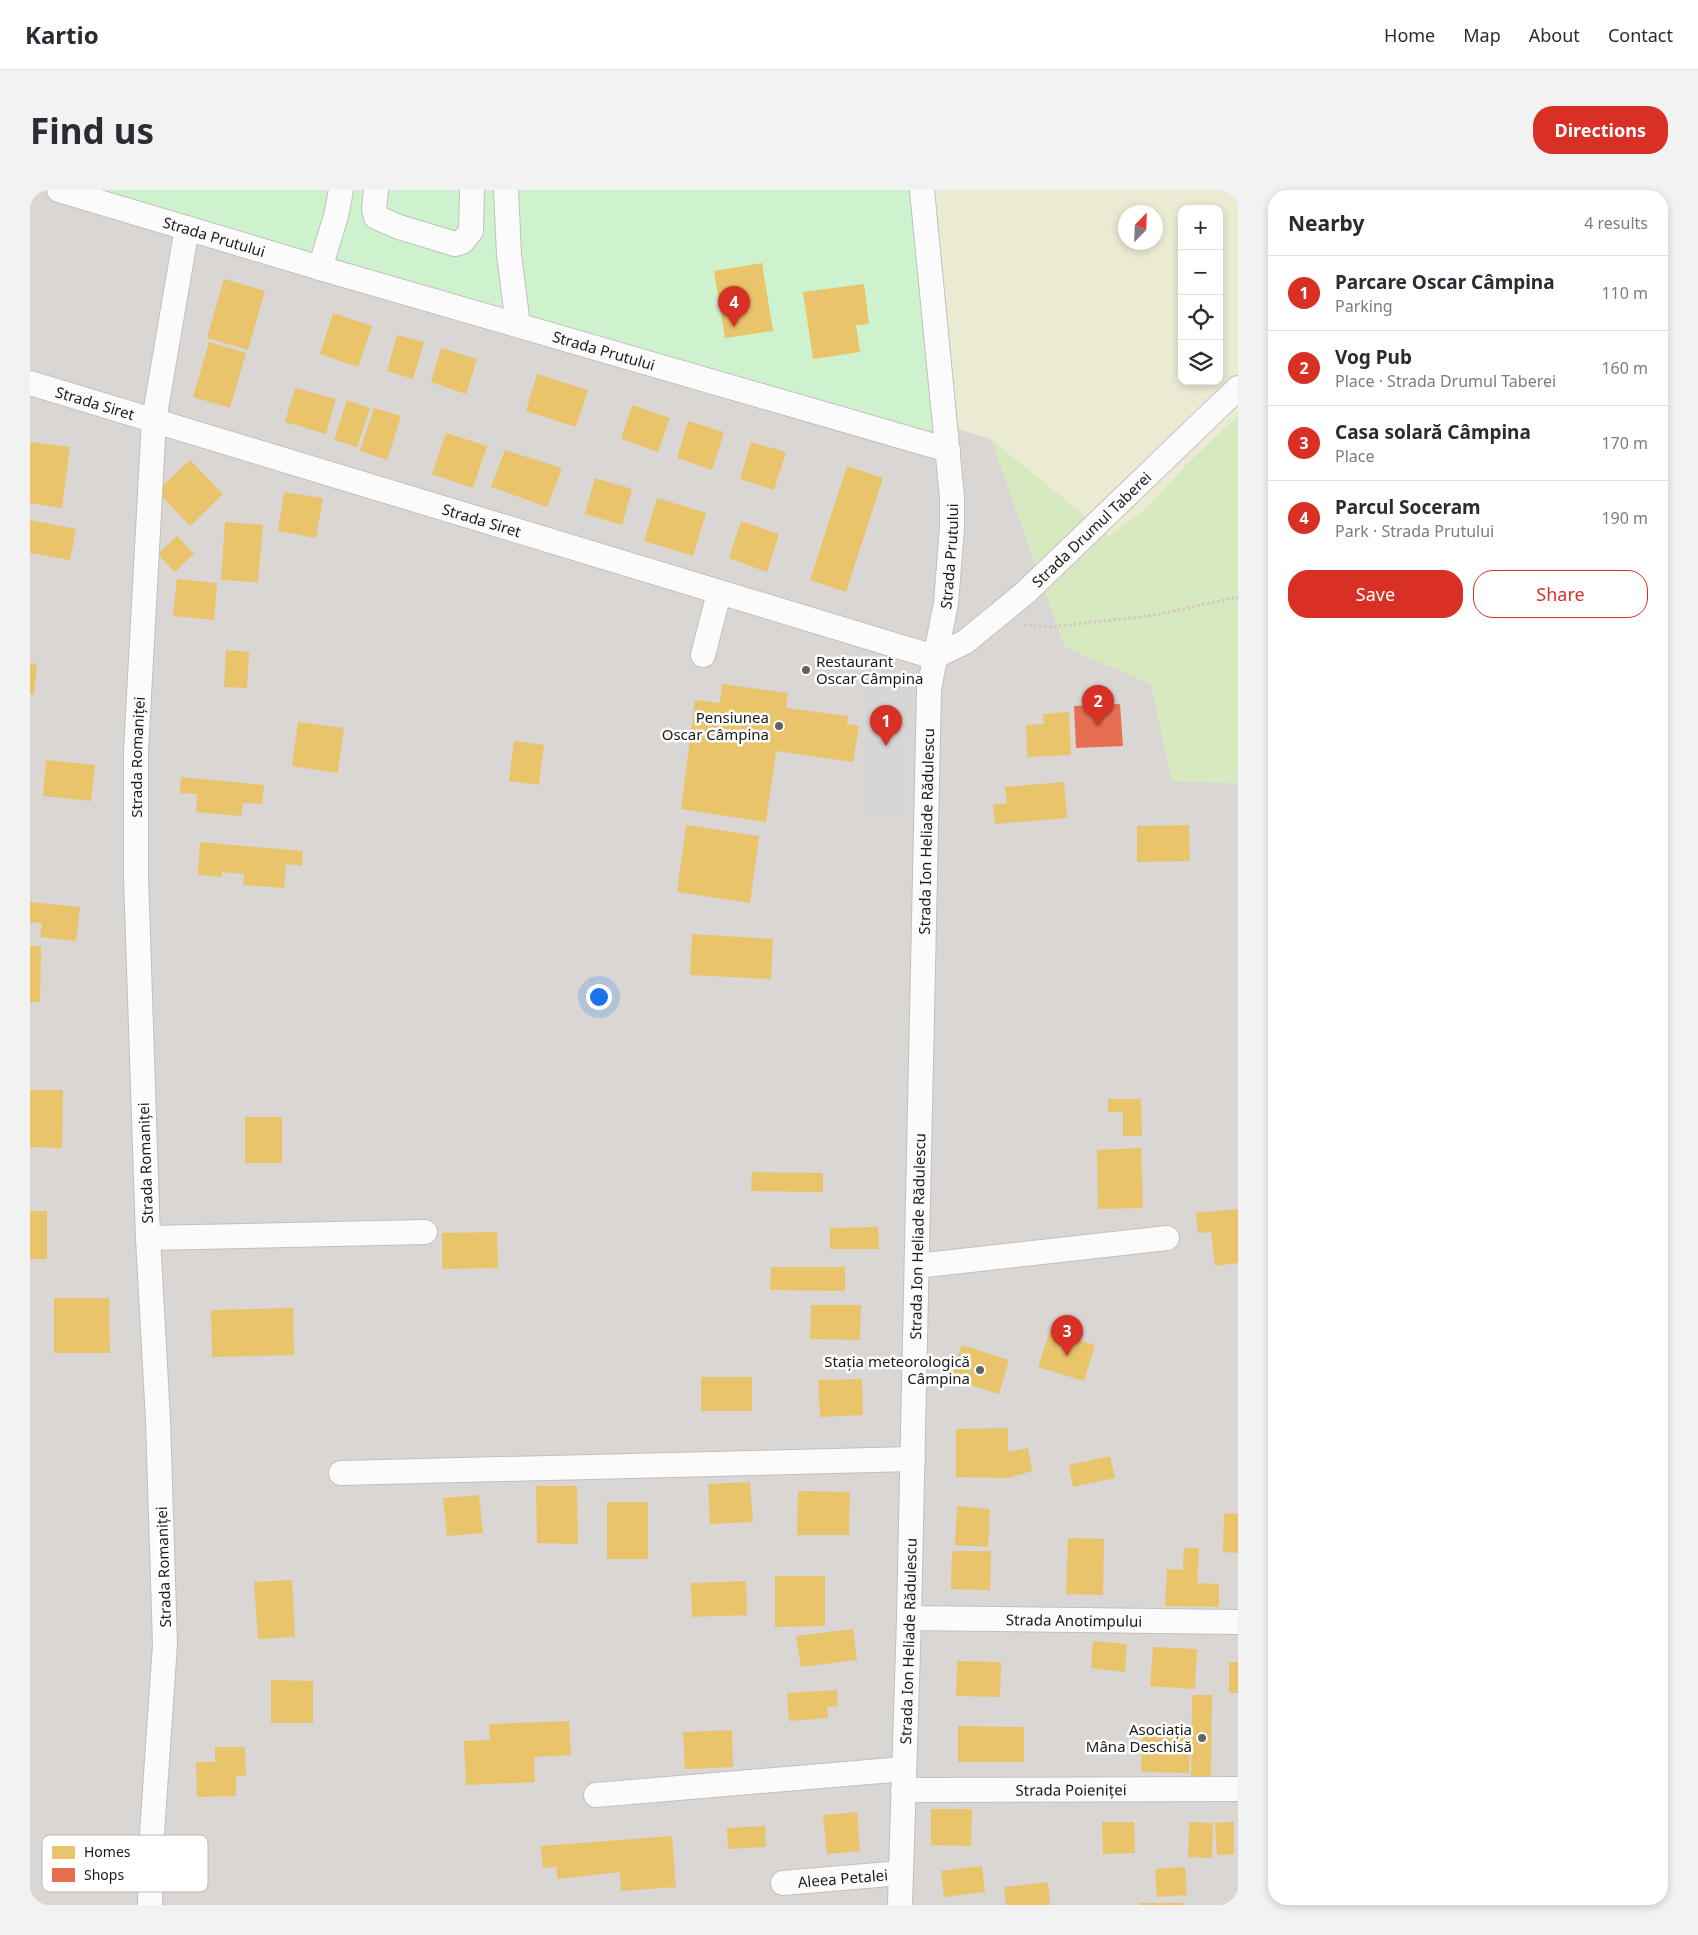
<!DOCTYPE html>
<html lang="en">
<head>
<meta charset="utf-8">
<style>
	body { margin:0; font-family:"Noto Sans",sans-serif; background:#f2f2f3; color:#2b2b33 }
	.controls { position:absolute; right:15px; top:15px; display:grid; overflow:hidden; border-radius:10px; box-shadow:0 2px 8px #0003 }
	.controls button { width:45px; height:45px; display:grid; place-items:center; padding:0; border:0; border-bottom:1px solid #e1e1e2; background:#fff; color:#2b2b33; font:25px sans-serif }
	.compass { position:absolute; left:1088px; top:15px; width:45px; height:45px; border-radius:50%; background:#fff; box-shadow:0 2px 8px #0003; rotate:23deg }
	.you { position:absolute; left:568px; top:806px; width:18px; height:18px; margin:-12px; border:4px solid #fff; border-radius:50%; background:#1a73e8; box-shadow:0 0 0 8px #1a73e833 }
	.badge { display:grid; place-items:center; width:32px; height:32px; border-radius:50%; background:#d93025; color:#fff; font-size:16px; font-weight:700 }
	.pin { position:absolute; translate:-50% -41px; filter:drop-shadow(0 1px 2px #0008) }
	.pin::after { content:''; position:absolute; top:26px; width:18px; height:15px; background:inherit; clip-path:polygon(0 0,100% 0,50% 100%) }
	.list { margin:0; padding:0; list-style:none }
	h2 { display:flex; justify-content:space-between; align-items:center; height:65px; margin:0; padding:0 20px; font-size:21px }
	h2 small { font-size:16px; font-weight:400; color:#7c7c81 }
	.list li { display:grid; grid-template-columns:32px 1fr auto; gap:15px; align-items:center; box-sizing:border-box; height:75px; padding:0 20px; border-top:1px solid #e1e1e2 }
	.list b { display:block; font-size:19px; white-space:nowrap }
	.list p { margin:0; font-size:16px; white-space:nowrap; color:#7c7c81 }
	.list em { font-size:16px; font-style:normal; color:#7c7c81 }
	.actions { display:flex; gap:10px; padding:15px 20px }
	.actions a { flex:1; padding:11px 0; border:1px solid #d93025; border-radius:20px; text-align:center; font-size:18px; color:#d93025 }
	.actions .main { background:#d93025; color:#fff }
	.icon { flex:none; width:28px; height:28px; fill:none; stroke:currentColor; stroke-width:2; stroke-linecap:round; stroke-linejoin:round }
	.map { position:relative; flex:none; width:1208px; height:1715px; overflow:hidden; border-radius:20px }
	header { display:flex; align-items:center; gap:30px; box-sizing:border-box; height:70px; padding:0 25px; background:#fff; border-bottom:1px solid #e1e1e2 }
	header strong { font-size:24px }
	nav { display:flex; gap:28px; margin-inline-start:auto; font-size:18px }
	.intro { display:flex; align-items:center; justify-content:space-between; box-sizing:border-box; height:120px; padding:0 30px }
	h1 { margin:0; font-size:35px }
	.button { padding:12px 22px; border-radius:20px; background:#d93025; color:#fff; font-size:18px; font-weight:700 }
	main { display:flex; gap:30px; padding:0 30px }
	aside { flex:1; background:#fff; border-radius:20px; box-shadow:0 2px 8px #0003 }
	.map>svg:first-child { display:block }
	.residential { fill:#d9d6d4 }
	.farmland { fill:#ebebd4; fill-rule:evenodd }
	.grass { fill:#d7e9be }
	.park { fill:#cef2cd }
	.parking { fill:#d8d6d4 }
	.homes { fill:#e9c46a }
	.shops { fill:#e76f51 }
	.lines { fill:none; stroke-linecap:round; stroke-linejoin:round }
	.minor-casing { stroke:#c2c0be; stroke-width:26 }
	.path { stroke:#d6c6c3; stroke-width:3; stroke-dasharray:2.5 2.5; stroke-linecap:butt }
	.minor { stroke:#fcfbfb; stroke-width:24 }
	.poi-dot { fill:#636260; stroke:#fff; stroke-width:2 }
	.labels { text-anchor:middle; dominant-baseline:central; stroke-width:5; stroke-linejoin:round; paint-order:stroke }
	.street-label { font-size:15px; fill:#1a1a1a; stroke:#fff }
	.poi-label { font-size:15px; fill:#1a1a1a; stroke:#fff; text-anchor:end }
	.key { fill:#fff; stroke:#bababa; stroke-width:1 }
	.key-label { font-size:14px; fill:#1a1a1a }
</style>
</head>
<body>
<header>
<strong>Kartio</strong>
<nav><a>Home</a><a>Map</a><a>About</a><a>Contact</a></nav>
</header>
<div class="intro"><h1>Find us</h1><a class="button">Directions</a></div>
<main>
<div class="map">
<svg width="1208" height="1715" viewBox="0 0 1208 1715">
	<rect width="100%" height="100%" fill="#eae7e2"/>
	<path class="residential" d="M0 0H913L1152 191 1208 229V1715H0Z"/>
	<path class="farmland" d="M96 0H1208V226L1206 227 1208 229V593L1142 591 1121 494 1035 457 961 249 605 142ZM1152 19H1189V191H1152ZM1096 22H1126V52H1096Z"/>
	<path class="grass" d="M1208 226V593L1142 591 1121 494 1035 457 961 249 1079 346 1115 320 1158 273Z"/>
	<path class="park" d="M38 0H892L918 260Z"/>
	<path class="parking" d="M839 474 880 486 875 630 830 627Z"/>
	<path class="homes" d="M732 73 743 141 695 148 684 81Z
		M194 89 235 101 218 160 177 148Z
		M834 94 839 134 826 135 830 162 783 169 773 102Z
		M303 123 342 136 328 177 290 164Z
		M367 145 394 152 383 189 357 181Z
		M179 152 216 163 200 218 163 207Z
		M411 158 447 169 436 204 401 192Z
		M507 184 558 200 546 237 496 221Z
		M265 198 306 209 296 244 255 232Z
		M317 210 340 218 327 257 304 250Z
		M602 215 640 228 628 262 591 249Z
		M344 218 371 226 357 270 330 261Z
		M658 231 694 242 682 280 647 268Z
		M416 243 457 256 443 298 402 284Z
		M0 252 40 257 32 318 0 313Z
		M721 252 756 262 744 300 710 289Z
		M475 260 532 278 517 317 461 297Z
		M160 270 193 304 160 336 127 301Z
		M817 276 853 288 816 402 780 390Z
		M565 288 602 299 592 335 555 324Z
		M254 302 293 308 286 348 248 341Z
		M627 308 676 323 663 366 614 351Z
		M0 330 46 339 40 370 0 363Z
		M711 331 749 344 737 382 699 368Z
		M195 332 233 335 228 392 191 390Z
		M147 346 164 364 145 382 128 364Z
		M147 389 187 393 184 430 143 426Z
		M196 460 219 462 217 498 194 497Z
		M0 473 7 474 4 505 0 504Z
		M692 494 758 503 756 518 818 526 817 534 829 536 823 572 746 561 736 632 651 619 665 510 690 513Z
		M1039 522 1041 565 997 567 996 535 1014 534 1013 524Z
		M268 532 314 538 308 583 262 576Z
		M484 551 514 555 509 595 479 591Z
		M16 570 65 575 61 611 13 606Z
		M151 587 234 595 232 614 213 613 211 626 166 622 167 604 150 603Z
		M1034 592 1037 628 965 634 963 615 977 613 975 597Z
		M656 635 729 646 720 713 647 702Z
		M1159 635 1160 671 1107 672V636Z
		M170 652 273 661 272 676 256 674 254 698 213 695 214 684 192 682V687L168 685Z
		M0 712 50 717 46 751 10 747 12 733 0 732Z
		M662 744 743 749 741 789 660 785Z
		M0 756H11L10 812H0Z
		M0 900H33L32 958 0 957Z
		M1078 909H1111L1112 946H1093V922H1078Z
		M215 927H252V973H215Z
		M1111 958 1113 1018 1068 1019 1067 960Z
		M722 982 793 983V1002L721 1001Z
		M1208 1019V1073L1185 1076 1181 1042 1168 1043 1166 1023Z
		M0 1021H17V1069H0Z
		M848 1037 849 1059H800V1038Z
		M467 1042 468 1078 412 1079V1043Z
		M741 1077H815V1101L740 1100Z
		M24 1108H79L80 1163H24Z
		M781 1115H831L830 1150 780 1149Z
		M263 1118 264 1165 182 1167 181 1120Z
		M1020 1141 1065 1155 1054 1191 1008 1177Z
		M932 1155 979 1170 969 1204 921 1189Z
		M671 1187H722V1221H671Z
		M832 1189 833 1225 790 1227 788 1190Z
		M978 1238V1262L998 1258 1002 1281 978 1288 926 1287V1239Z
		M1080 1266 1085 1288 1043 1297 1039 1275Z
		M720 1292 723 1332 680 1334 678 1294Z
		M506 1296H547L548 1354 507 1353Z
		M768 1301 820 1302 819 1345H767Z
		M449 1305 453 1343 417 1346 413 1308Z
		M577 1312H618V1369H577Z
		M927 1316 960 1319 958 1357 925 1355Z
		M1194 1323 1208 1324V1363L1193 1362Z
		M1038 1348 1074 1349 1073 1405 1036 1404Z
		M1154 1358H1169L1167 1393 1189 1394V1417L1135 1416 1137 1379 1153 1380Z
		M922 1361H961L960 1400 921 1399Z
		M745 1386H795V1436L745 1437Z
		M262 1390 265 1447 228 1449 224 1392Z
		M716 1391 717 1425 662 1427 661 1393Z
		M823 1439 827 1470 771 1477 766 1446Z
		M1063 1451 1097 1454 1095 1482 1061 1478Z
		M1123 1457 1167 1459 1165 1499 1120 1496Z
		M927 1471 971 1472 970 1507 926 1506Z
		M1199 1472H1208V1503H1199Z
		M241 1490 283 1491V1533H241Z
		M807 1500 808 1516 797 1517 798 1528 759 1531 757 1503Z
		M1162 1505H1182L1181 1590H1161Z
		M539 1531 541 1565 504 1567 505 1592 436 1595 434 1551 460 1550 459 1534Z
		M928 1536 994 1537V1572H928Z
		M1113 1536 1161 1537 1159 1583 1111 1582Z
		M702 1540 703 1577 655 1579 653 1542Z
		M185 1557H215L216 1586H206V1606L167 1607 166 1572H185Z
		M901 1619H942L941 1656 901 1655Z
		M827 1622 830 1661 797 1664 793 1625Z
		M1072 1632H1104L1105 1663 1073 1664Z
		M1159 1632 1183 1633 1182 1668 1158 1667Z
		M1204 1632V1664L1187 1665 1185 1633Z
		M735 1636 736 1657 698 1659 697 1638Z
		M642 1646 646 1697 591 1701 590 1682 527 1689V1677L513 1678 511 1656Z
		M952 1676 955 1702 914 1707 911 1681Z
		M1155 1677 1157 1705 1127 1707 1125 1679Z
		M1018 1692 1020 1715H976L974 1697Z
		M1110 1713H1154V1715H1110Z"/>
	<path class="shops" d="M1090 514 1093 556 1046 558 1044 516Z"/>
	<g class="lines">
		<defs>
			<g id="minor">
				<path id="s1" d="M29 0 290 78 918 260"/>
				<path d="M346 0 344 19 346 27 369 37 425 54 432 52 441 41 442 0"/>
				<path d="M476 0 479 65 488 135"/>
				<path d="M290 78 306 26 311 0"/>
				<path id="s2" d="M0 193 904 467"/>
				<path d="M673 465 689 403"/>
				<path id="s3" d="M904 467 935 452 995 403 1208 198"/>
				<path d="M118 1048 395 1042"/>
				<path d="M887 1076 1137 1048"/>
				<path d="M311 1283 883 1269"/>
				<path id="s4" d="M879 1428 1208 1432"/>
				<path id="s5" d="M873 1600 1208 1599"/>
				<path d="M566 1605 874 1579"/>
				<path id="s6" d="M753 1693 871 1683"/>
				<path id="s7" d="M120 1715 121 1658 135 1454 128 1230 118 1048 106 687V561L124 230 157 38"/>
				<path id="s8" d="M870 1715 879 1428 899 499 916 413 922 338V307L892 0"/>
			</g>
		</defs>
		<use href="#minor" class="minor-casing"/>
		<path class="path" d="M994 435 1020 437 1126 425 1208 407"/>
		<use href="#minor" class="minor"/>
	</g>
	<g class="poi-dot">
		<circle cx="776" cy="480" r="5"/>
		<circle cx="749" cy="536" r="5"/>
		<circle cx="950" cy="1180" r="5"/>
		<circle cx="1172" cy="1548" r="5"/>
	</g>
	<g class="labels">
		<g class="street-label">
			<text stroke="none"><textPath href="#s1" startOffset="162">Strada Prutului</textPath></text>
			<text stroke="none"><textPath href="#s1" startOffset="568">Strada Prutului</textPath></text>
			<text stroke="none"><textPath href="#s2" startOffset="68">Strada Siret</textPath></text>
			<text stroke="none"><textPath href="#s2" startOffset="472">Strada Siret</textPath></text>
			<text stroke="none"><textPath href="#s3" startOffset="204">Strada Drumul Taberei</textPath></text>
			<text stroke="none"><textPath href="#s8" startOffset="1351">Strada Prutului</textPath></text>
			<text stroke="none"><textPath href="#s7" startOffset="1149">Strada Romaniței</textPath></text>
			<text stroke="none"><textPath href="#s8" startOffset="1074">Strada Ion Heliade Rădulescu</textPath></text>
			<text transform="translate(115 973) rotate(-92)">Strada Romaniței</text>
			<text stroke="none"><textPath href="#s8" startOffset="669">Strada Ion Heliade Rădulescu</textPath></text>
			<text transform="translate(133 1377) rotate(-92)">Strada Romaniței</text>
			<text stroke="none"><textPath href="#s4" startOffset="165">Strada Anotimpului</textPath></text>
			<text stroke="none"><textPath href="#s8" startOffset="264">Strada Ion Heliade Rădulescu</textPath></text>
			<text stroke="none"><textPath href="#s5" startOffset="168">Strada Poieniței</textPath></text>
			<text stroke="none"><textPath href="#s6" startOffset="60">Aleea Petalei</textPath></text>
		</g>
		<g class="poi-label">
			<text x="786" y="471" text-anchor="start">Restaurant<tspan x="786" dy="17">Oscar Câmpina</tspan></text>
			<text x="739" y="527">Pensiunea<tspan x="739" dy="17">Oscar Câmpina</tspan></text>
			<text x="940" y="1171">Stația meteorologică<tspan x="940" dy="17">Câmpina</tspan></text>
			<text x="1162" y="1539">Asociația<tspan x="1162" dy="17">Mâna Deschisă</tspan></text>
		</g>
	</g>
	<rect x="12" y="1645" width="166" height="57" rx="8" class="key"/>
	<rect x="22" y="1656" width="23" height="13" fill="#e9c46a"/>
	<rect x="22" y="1678" width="23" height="14" fill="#e76f51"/>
	<g class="key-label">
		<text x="54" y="1667">Homes</text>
		<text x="54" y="1690">Shops</text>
	</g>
</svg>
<div class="controls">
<button>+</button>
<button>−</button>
<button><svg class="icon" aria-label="locate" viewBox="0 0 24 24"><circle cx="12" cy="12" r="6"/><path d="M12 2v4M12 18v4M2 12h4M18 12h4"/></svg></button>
<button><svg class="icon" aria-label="layers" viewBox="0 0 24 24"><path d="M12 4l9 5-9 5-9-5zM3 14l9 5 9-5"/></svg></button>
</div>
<svg class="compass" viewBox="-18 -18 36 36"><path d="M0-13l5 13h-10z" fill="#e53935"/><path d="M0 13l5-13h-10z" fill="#7c7c81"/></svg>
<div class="you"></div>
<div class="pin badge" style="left:856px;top:556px">1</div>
<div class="pin badge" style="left:1068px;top:536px">2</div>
<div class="pin badge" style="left:1037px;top:1166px">3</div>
<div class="pin badge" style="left:704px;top:137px">4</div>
</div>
<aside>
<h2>Nearby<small>4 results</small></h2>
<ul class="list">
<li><span class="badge">1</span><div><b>Parcare Oscar Câmpina</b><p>Parking</p></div><em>110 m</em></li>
<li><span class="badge">2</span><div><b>Vog Pub</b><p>Place · Strada Drumul Taberei</p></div><em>160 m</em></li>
<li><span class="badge">3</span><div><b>Casa solară Câmpina</b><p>Place</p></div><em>170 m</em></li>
<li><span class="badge">4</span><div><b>Parcul Soceram</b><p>Park · Strada Prutului</p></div><em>190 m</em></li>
</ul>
<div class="actions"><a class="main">Save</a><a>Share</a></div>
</aside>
</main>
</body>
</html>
